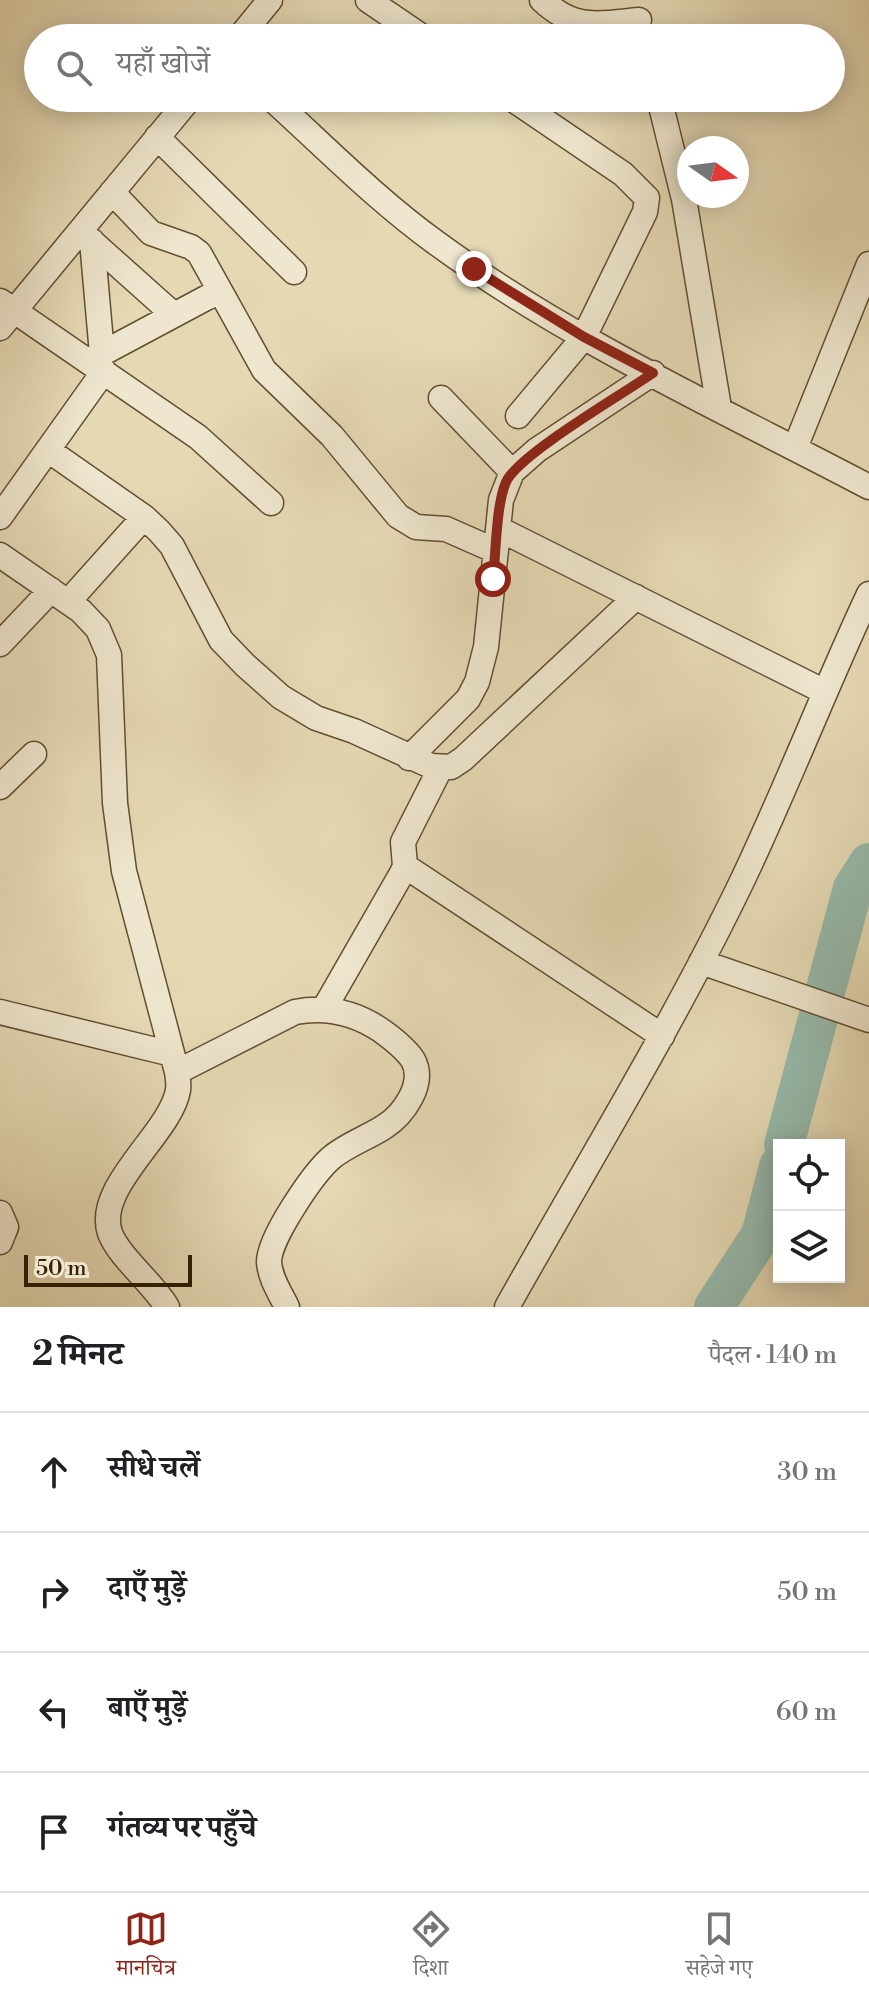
<!DOCTYPE html>
<html lang="hi">
<head>
<meta charset="utf-8">
<style>
	body { margin:0; font-family:"Libre Bodoni","Noto Serif Devanagari",serif; background:#f6f6f6; color:#202124 }
	.controls { position:absolute; right:24px; bottom:24px; display:grid; overflow:hidden; border-radius:0px; box-shadow:0 4px 20px #0003 }
	.controls button { width:72px; height:72px; display:grid; place-items:center; padding:0; border:0; border-bottom:2px solid #e0e0e0; background:#fff; color:#202124; font:40px sans-serif }
	.compass { position:absolute; left:677px; top:136px; width:72px; height:72px; border-radius:50%; background:#fff; box-shadow:0 4px 20px #0003; rotate:104deg }
	.scale { position:absolute; left:24px; bottom:20px; width:168px; box-sizing:border-box; padding-left:8px; border:4px solid #372105; border-top:0; font-size:22px; line-height:28px; white-space:nowrap; color:#372105; -webkit-text-stroke:6px #eee6ce; paint-order:stroke }
	.stop { position:absolute; width:24px; height:24px; margin:-18px; border:6px solid #8f2418; border-radius:50%; background:#fff }
	.stop.end { background:#8f2418; border-color:#fff; box-shadow:0 2px 8px #0008 }
	.list { margin:0; padding:0; list-style:none }
	h2 { display:flex; justify-content:space-between; align-items:center; height:104px; margin:0; padding:0 32px; font-size:34px }
	h2 small { font-size:26px; font-weight:400; color:#757577 }
	.list li { display:grid; grid-template-columns:52px 1fr auto; gap:24px; align-items:center; box-sizing:border-box; height:120px; padding:0 32px; border-top:2px solid #e0e0e0 }
	.list b { display:block; font-size:30px; white-space:nowrap }
	.list em { font-size:26px; font-style:normal; color:#757577 }
	.icon { flex:none; width:44px; height:44px; fill:none; stroke:currentColor; stroke-width:2; stroke-linecap:round; stroke-linejoin:round }
	.map { position:relative; flex:none; width:869px; height:1307px; overflow:hidden }
	.search { position:absolute; background:#fff; box-shadow:0 4px 20px #0003; left:24px; right:24px; top:24px; height:88px; display:flex; align-items:center; gap:20px; box-sizing:border-box; padding:0 28px; border-radius:44px; color:#757577; font-size:30px }
	.sheet { height:584px; background:#fff }
	nav { display:flex; justify-content:space-around; align-items:center; box-sizing:border-box; height:112px; border-top:2px solid #e0e0e0; background:#fff; font-size:22px; color:#757577 }
	nav a { display:grid; justify-items:center; gap:4px }
	nav .on { color:#8f2418 }
	.map>svg:first-child { display:block }
	.lines { fill:none; stroke-linecap:round; stroke-linejoin:round }
	.river { stroke:#96baab; stroke-width:40 }
	.minor-casing { stroke:#624f31; stroke-width:27 }
	.minor { stroke:#eee6ce; stroke-width:24 }
	.route { stroke:#8f2418; stroke-width:10 }
</style>
</head>
<body>
<div class="map">
<svg width="869" height="1307" viewBox="0 0 869 1307">
	<rect width="100%" height="100%" fill="#e5d9b4"/>
	<filter id="stains"><feTurbulence type="fractalNoise" baseFrequency=".0025" numOctaves="4"/><feColorMatrix values="0 0 0 0 .2 0 0 0 0 .09 0 0 0 0 .02 0 0 0 .5 -.17"/></filter>
	<radialGradient id="worn" r=".72"><stop offset=".6" stop-color="#630" stop-opacity="0"/><stop offset="1" stop-color="#630" stop-opacity=".3"/></radialGradient>
	<g class="lines">
		<path class="river" d="M784 1145 853 888 869 863
			M714 1307 761 1235 779 1166"/>
		<defs>
			<path id="minor" d="M368 0 424 38
				M542 0C575 31 598 24 639 20
				M239 38 270 0
				M271 98C325 147 377 200 435 242 567 339 725 411 869 487
				M511 98 623 174 647 198 645 212 584 337 518 416
				M659 98 684 199 719 408
				M157 137 294 272
				M112 192 151 233 191 247 199 253 223 296
				M80 231 174 315
				M92 241 102 354
				M0 301 198 437 271 503
				M0 328 190 98
				M88 361 206 298 215 294 223 296 264 370 332 436 398 516 416 527 446 529 496 551
				M441 398 512 472
				M795 448 869 264
				M48 450 144 517 159 531 172 546 221 640 245 665 281 697 316 718 354 731 431 766 451 767 463 759 636 597
				M0 517 104 371
				M499 529 825 692
				M0 555 81 611 98 629 109 655 115 803 124 871 177 1072C178 1078 179 1084 178 1090 171 1133 94 1187 110 1233 119 1257 153 1283 167 1307
				M68 602 144 517
				M0 644 51 590
				M409 758 468 699 477 682 486 647 501 500 512 472 537 450 653 373
				M0 787 34 754
				M405 866 662 1036
				M701 962 869 1020
				M324 1009 402 873 405 866 403 842 441 767
				M0 1012 172 1054
				M177 1072 295 1012C327 1006 356 1013 382 1031 393 1039 406 1049 413 1060 426 1084 403 1115 384 1127 367 1138 346 1145 331 1158 313 1174 269 1238 269 1262 270 1278 280 1293 287 1307
				M0 1213 6 1227 0 1242
				M507 1307C587 1164 673 1025 744 877 788 784 825 688 869 594"/>
		</defs>
		<use href="#minor" class="minor-casing"/>
		<use href="#minor" class="minor"/>
	</g>
	<g class="lines">
		<path class="route" d="M474 269 584 337 653 373C623 394 519 454 506 482 496 505 496 553 493 579"/>
	</g>
	<rect width="100%" height="100%" filter="url(#stains)"/>
	<rect width="100%" height="100%" fill="url(#worn)"/>
</svg>
<div class="controls">
<button><svg class="icon" aria-label="locate" viewBox="0 0 24 24"><circle cx="12" cy="12" r="6"/><path d="M12 2v4M12 18v4M2 12h4M18 12h4"/></svg></button>
<button><svg class="icon" aria-label="layers" viewBox="0 0 24 24"><path d="M12 4l9 5-9 5-9-5zM3 14l9 5 9-5"/></svg></button>
</div>
<svg class="compass" viewBox="-18 -18 36 36"><path d="M0-13l5 13h-10z" fill="#e53935"/><path d="M0 13l5-13h-10z" fill="#757577"/></svg>
<div class="scale">50 m</div>
<div class="stop" style="left:493px;top:579px"></div>
<div class="stop end" style="left:474px;top:269px"></div>
<div class="search"><svg class="icon" aria-label="search" viewBox="0 0 24 24"><circle cx="10" cy="10" r="6"/><path d="M15 15l6 6"/></svg>यहाँ खोजें</div>
</div>
<section class="sheet">
<h2>2 मिनट<small>पैदल · 140 m</small></h2>
<ul class="list">
<li><svg class="icon" aria-label="ahead" viewBox="0 0 24 24"><path d="M12 20V5M6 11l6-6 6 6"/></svg><div><b>सीधे चलें</b></div><em>30 m</em></li>
<li><svg class="icon" aria-label="right" viewBox="0 0 24 24"><path d="M7 20v-9h11M14 6l5 5-5 5"/></svg><div><b>दाएँ मुड़ें</b></div><em>50 m</em></li>
<li><svg class="icon" aria-label="left" viewBox="0 0 24 24"><path d="M17 20v-9H6M10 6l-5 5 5 5"/></svg><div><b>बाएँ मुड़ें</b></div><em>60 m</em></li>
<li><svg class="icon" aria-label="arrive" viewBox="0 0 24 24"><path d="M6 21V4h12l-3 4 3 4H6"/></svg><div><b>गंतव्य पर पहुँचे</b></div></li>
</ul>
</section>
<nav>
<a class="on"><svg class="icon" aria-label="map" viewBox="0 0 24 24"><path d="M3 6l6-2 6 2 6-2v14l-6 2-6-2-6 2zM9 4v14M15 6v14"/></svg>मानचित्र</a>
<a><svg class="icon" aria-label="directions" viewBox="0 0 24 24"><path d="M12 3l9 9-9 9-9-9zM9 14v-3h6M13 9l2 2-2 2"/></svg>दिशा</a>
<a><svg class="icon" aria-label="saved" viewBox="0 0 24 24"><path d="M7 4h10v16l-5-4-5 4z"/></svg>सहेजे गए</a>
</nav>
</body>
</html>
